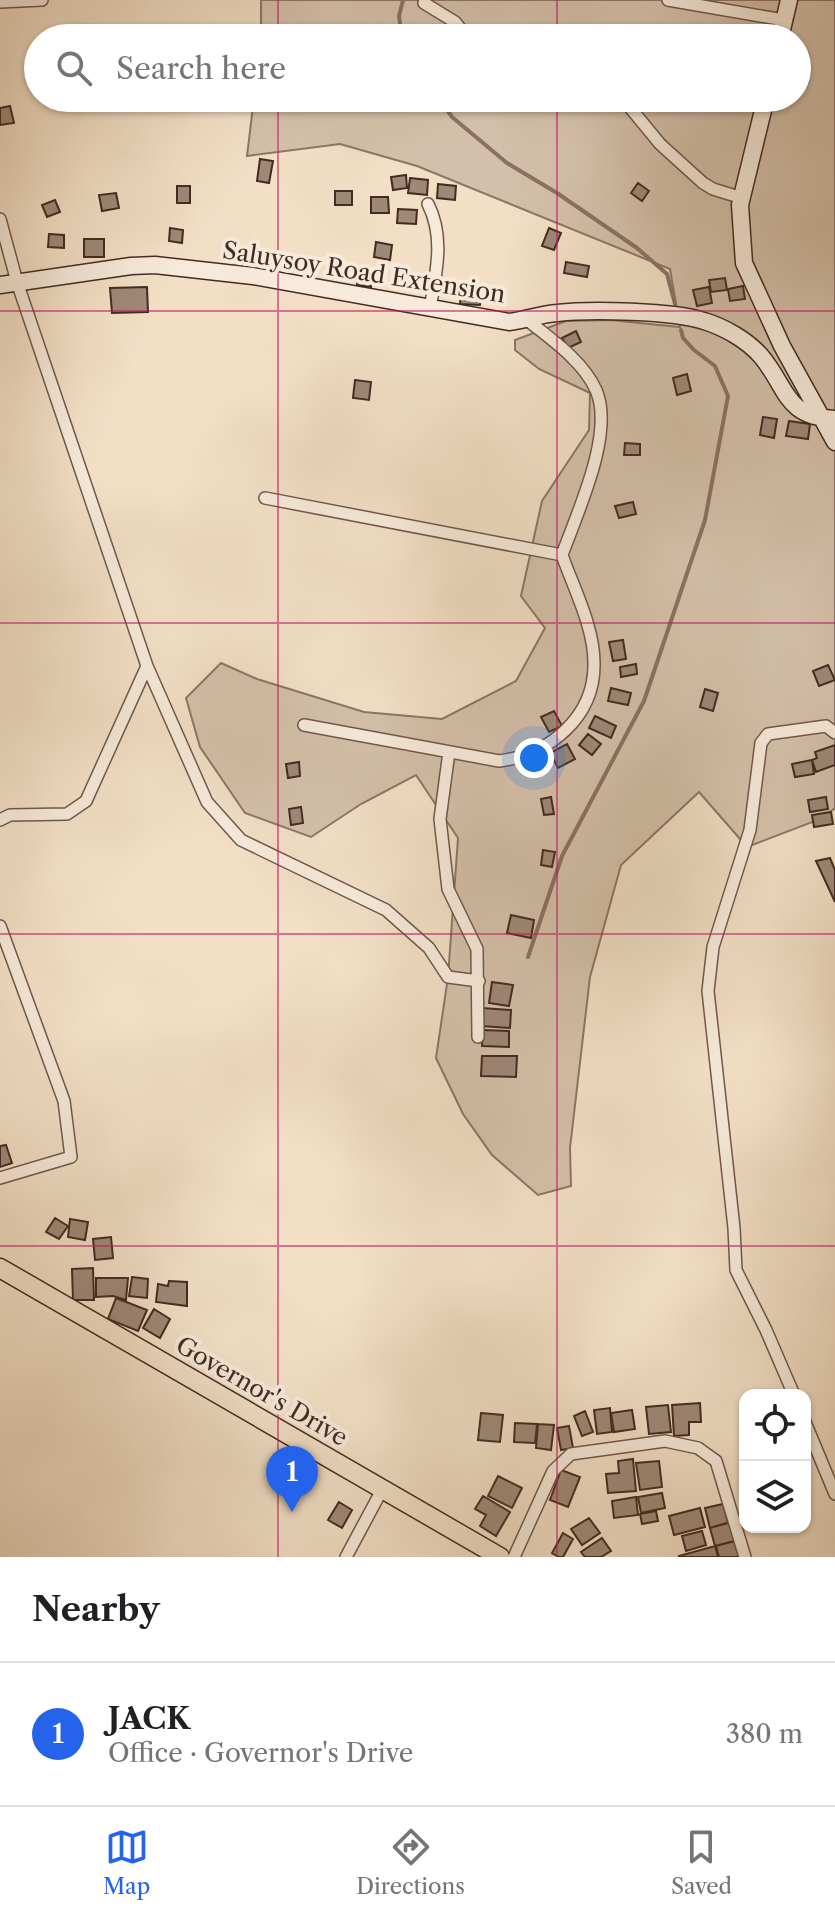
<!DOCTYPE html>
<html lang="en">
<head>
<meta charset="utf-8">
<style>
	body { margin:0; font-family:"Libre Caslon Text",serif; background:#f2f2f2; color:#202124 }
	.controls { position:absolute; right:24px; bottom:24px; display:grid; overflow:hidden; border-radius:16px; box-shadow:0 2px 6px #0004 }
	.controls button { width:72px; height:72px; display:grid; place-items:center; padding:0; border:0; border-bottom:2px solid #e0e0e0; background:#fff; color:#202124; font:40px sans-serif }
	.you { position:absolute; left:534px; top:758px; width:28px; height:28px; margin:-20px; border:6px solid #fff; border-radius:50%; background:#1a73e8; box-shadow:0 0 0 12px #1a73e833 }
	.badge { display:grid; place-items:center; width:52px; height:52px; border-radius:50%; background:#2563eb; color:#fff; font-size:26px; font-weight:700 }
	.pin { position:absolute; translate:-50% -66px; filter:drop-shadow(0 2px 4px #0008) }
	.pin::after { content:''; position:absolute; top:42px; width:28px; height:24px; background:inherit; clip-path:polygon(0 0,100% 0,50% 100%) }
	.list { margin:0; padding:0; list-style:none }
	h2 { display:flex; justify-content:space-between; align-items:center; height:104px; margin:0; padding:0 32px; font-size:34px }
	h2 small { font-size:26px; font-weight:400; color:#757577 }
	.list li { display:grid; grid-template-columns:52px 1fr auto; gap:24px; align-items:center; box-sizing:border-box; height:144px; padding:0 32px; border-top:2px solid #e0e0e0 }
	.list b { display:block; font-size:30px; white-space:nowrap }
	.list p { margin:0; font-size:26px; white-space:nowrap; color:#757577 }
	.list em { font-size:26px; font-style:normal; color:#757577 }
	.icon { flex:none; width:44px; height:44px; fill:none; stroke:currentColor; stroke-width:2; stroke-linecap:round; stroke-linejoin:round }
	.map { position:relative; flex:none; width:835px; height:1557px; overflow:hidden }
	.search { position:absolute; background:#fff; box-shadow:0 2px 6px #0004; left:24px; right:24px; top:24px; height:88px; display:flex; align-items:center; gap:20px; box-sizing:border-box; padding:0 28px; border-radius:44px; color:#757577; font-size:30px }
	.sheet { height:248px; background:#fff }
	nav { display:flex; justify-content:space-around; align-items:center; box-sizing:border-box; height:112px; border-top:2px solid #e0e0e0; background:#fff; font-size:22px; color:#757577 }
	nav a { display:grid; justify-items:center; gap:4px }
	nav .on { color:#2563eb }
	.map>svg:first-child { display:block }
	.green { fill:#d4c0aa; stroke:#8c7666; stroke-width:2 }
	.lines { fill:none; stroke-linecap:round; stroke-linejoin:round }
	.stream { stroke:#897263; stroke-width:4 }
	.building { fill:#9e8977; stroke:#442b22; stroke-width:2 }
	.minor-casing { stroke:#70584b; stroke-width:14 }
	.secondary-casing { stroke:#442b22; stroke-width:19 }
	.primary-casing { stroke:#442b22; stroke-width:21 }
	.minor { stroke:#f7eada; stroke-width:11 }
	.secondary { stroke:#f7eada; stroke-width:16 }
	.primary { stroke:#f2dfc6; stroke-width:18 }
	.grid { fill:none; stroke:#c2185b; stroke-width:2; stroke-opacity:0.55 }
	.labels { text-anchor:middle; dominant-baseline:central; stroke-width:8; stroke-linejoin:round; paint-order:stroke }
	.street-label { font-size:24px; fill:#442b22; stroke:#f7eada }
</style>
</head>
<body>
<div class="map">
<svg width="835" height="1557" viewBox="0 0 835 1557">
	<rect width="100%" height="100%" fill="#f2dfc6"/>
	<filter id="stains"><feTurbulence type="fractalNoise" baseFrequency=".0025" numOctaves="4"/><feColorMatrix values="0 0 0 0 .2 0 0 0 0 .09 0 0 0 0 .02 0 0 0 .5 -.17"/></filter>
	<radialGradient id="worn" r=".72"><stop offset=".6" stop-color="#630" stop-opacity="0"/><stop offset="1" stop-color="#630" stop-opacity=".3"/></radialGradient>
	<path class="green" d="M261 0H835V808L823 818 747 847 699 792 621 865 590 977 570 1148 571 1186 538 1195 492 1155 463 1114 436 1058 448 977 458 838 416 775 361 804 311 837 245 813 200 747 186 698 221 663 257 679 364 712 442 719 516 681 545 628 521 596 542 501 589 430 590 393 539 369 515 350V340L566 321 610 320 680 327 670 269 417 166 340 144 247 156 254 98H797V38H261Z"/>
	<g class="lines">
		<path class="stream" d="M402 38 399 16 403 0
			M439 98 452 117 507 163 557 193 637 248 667 274 675 304
			M528 957 562 856 644 701 705 520 728 396 715 366 694 350 683 338 681 330"/>
	</g>
	<path class="building" d="M10 106 14 123 0 125V108Z
		M260 159 273 161 269 183 257 181Z
		M406 175 407 188 393 190 391 177Z
		M410 178 428 180 427 195 408 193Z
		M638 183 649 191 642 201 631 193Z
		M438 184 456 186 455 200 437 198Z
		M177 186H190V203H177Z
		M335 191H352V205H335Z
		M116 193 119 208 102 211 99 195Z
		M371 197H388L389 213H371Z
		M55 200 60 212 47 217 42 205Z
		M398 209 417 210 416 224 397 223Z
		M170 228 183 230 182 243 169 241Z
		M549 228 561 233 554 250 542 246Z
		M49 234 64 235V248L48 247Z
		M84 239H104V257H84Z
		M376 242 392 245 390 260 374 257Z
		M566 262 589 266 587 277 564 273Z
		M360 267 373 269 371 287 357 285Z
		M725 278 727 290 711 292 709 280Z
		M462 285 482 287 480 305 460 304Z
		M743 286 745 299 730 301 728 289Z
		M147 287 148 312 112 313 110 288Z
		M709 287 712 303 697 306 693 290Z
		M576 331 581 342 568 348 562 338Z
		M687 374 691 391 677 395 673 378Z
		M355 380 371 382 369 400 353 398Z
		M763 417 777 419 774 438 760 435Z
		M789 421 810 424 808 439 786 436Z
		M625 443 640 444V455H624Z
		M633 502 636 514 619 518 615 506Z
		M623 640 626 659 613 661 609 642Z
		M636 664 637 674 621 677 620 667Z
		M828 665 835 680 819 686 813 671Z
		M611 688 631 693 628 705 608 701Z
		M705 689 718 693 713 711 700 707Z
		M554 711 562 726 549 732 541 717Z
		M595 716 616 726 611 738 589 728Z
		M588 734 601 744 592 755 579 745Z
		M567 744 575 759 558 768 550 753Z
		M835 745V765L816 772 812 760 817 758 815 752Z
		M812 760 814 774 795 777 792 764Z
		M299 762 300 776 288 778 286 764Z
		M551 797 554 814 544 815 541 799Z
		M826 797 828 809 810 812 808 800Z
		M301 807 303 823 291 825 289 809Z
		M831 812 833 824 814 827 812 815Z
		M543 850 555 852 552 867 541 865Z
		M830 858 835 870V902L816 861Z
		M511 915 534 920 531 938 507 933Z
		M492 982 513 985 509 1006 489 1003Z
		M482 1008 511 1010 510 1028 481 1026Z
		M483 1030 509 1031V1047L482 1046Z
		M482 1056H517L516 1077 481 1076Z
		M6 1145 12 1163 0 1167V1146Z
		M55 1218 68 1226 59 1239 46 1232Z
		M70 1219 88 1222 85 1240 68 1237Z
		M111 1237 113 1258 95 1260 93 1239Z
		M93 1268 94 1300H73L72 1269Z
		M132 1277 148 1279 147 1298 129 1296Z
		M96 1278H128L126 1300 113 1296 96 1297Z
		M169 1281 187 1282V1306L156 1302 158 1284 168 1286Z
		M116 1298 147 1310 138 1331 108 1319Z
		M154 1309 170 1319 160 1338 143 1328Z
		M700 1403 701 1422H689V1435L674 1436 672 1405Z
		M668 1405 671 1432 649 1434 646 1407Z
		M610 1408 612 1432 597 1434 594 1410Z
		M632 1410 635 1429 614 1432 611 1413Z
		M585 1411 593 1432 582 1436 574 1416Z
		M481 1413 503 1415 500 1442 478 1440Z
		M515 1423 537 1424 535 1443 514 1442Z
		M538 1424 554 1425 551 1450 536 1448Z
		M569 1426 573 1448 561 1450 557 1428Z
		M633 1459 636 1491 608 1493 606 1474 619 1473 618 1461Z
		M659 1461 662 1487 640 1490 636 1463Z
		M561 1470 580 1477 568 1507 550 1500Z
		M498 1476 522 1488 512 1508 488 1496Z
		M662 1493 665 1508 641 1513 638 1497Z
		M483 1496 510 1512 496 1536 480 1526 486 1515 475 1509Z
		M636 1497 638 1515 614 1518 612 1501Z
		M339 1502 352 1510 342 1528 328 1520Z
		M723 1504 728 1523 710 1528 705 1508Z
		M700 1508 705 1527 674 1535 669 1516Z
		M656 1511 658 1521 642 1524 640 1514Z
		M589 1518 600 1533 582 1545 571 1529Z
		M730 1522 735 1541 715 1546 710 1528Z
		M702 1531 706 1545 686 1551 682 1536Z
		M563 1533 573 1539 563 1557H559L552 1553Z
		M602 1538 611 1551 601 1557H585L581 1552Z
		M734 1541 739 1557H719L716 1546Z
		M715 1546 718 1557H679V1556Z"/>
	<g class="lines">
		<defs>
			<path id="minor" d="M668 0 784 20
				M0 2 42 0
				M424 3 455 22 468 38
				M614 98 628 105 660 144 703 183 713 189 742 198
				M428 204C445 237 436 274 430 308
				M0 219 17 282 147 666 207 802 241 840 386 910 429 948 448 977 479 981
				M265 498 562 555
				M304 725 499 761C548 755 595 718 594 663 594 627 574 589 562 555 577 513 615 433 596 390 583 361 551 339 527 320
				M449 752 440 819 448 889 477 949 478 1037
				M0 820 10 815 67 814 86 801 147 666
				M0 926 64 1101 71 1157 0 1178
				M794 1395 766 1330 736 1270 734 1228 708 991 713 947 750 830 761 743 768 734 826 726 835 733
				M805 1422 835 1494
				M346 1557 383 1488
				M514 1557 553 1471 571 1454 665 1441 698 1448 716 1461 745 1557"/>
			<path id="secondary" d="M780 38 789 0
				M766 98 740 205 744 263 782 346 835 442
				M0 285 131 266 155 265 253 276 509 322C526 320 541 314 557 313 590 309 674 311 704 321 724 327 747 340 761 356 788 388 784 417 835 419"/>
			<path id="primary" d="M0 1268 500 1557"/>
		</defs>
		<use href="#minor" class="minor-casing"/>
		<use href="#secondary" class="secondary-casing"/>
		<use href="#primary" class="primary-casing"/>
		<use href="#minor" class="minor"/>
		<use href="#secondary" class="secondary"/>
		<use href="#primary" class="primary"/>
	</g>
	<path class="grid" d="M278 0V38M557 0V38M278 98V1557M557 98V1557M0 311H835M0 623H835M0 934H835M0 1246H835"/>
	<g class="labels">
		<g class="street-label">
			<text transform="translate(364 272) rotate(9)">Saluysoy Road Extension</text>
			<text transform="translate(262 1391) rotate(30)">Governor's Drive</text>
		</g>
	</g>
	<rect width="100%" height="100%" filter="url(#stains)"/>
	<rect width="100%" height="100%" fill="url(#worn)"/>
</svg>
<div class="controls">
<button><svg class="icon" aria-label="locate" viewBox="0 0 24 24"><circle cx="12" cy="12" r="6"/><path d="M12 2v4M12 18v4M2 12h4M18 12h4"/></svg></button>
<button><svg class="icon" aria-label="layers" viewBox="0 0 24 24"><path d="M12 4l9 5-9 5-9-5zM3 14l9 5 9-5"/></svg></button>
</div>
<div class="you"></div>
<div class="pin badge" style="left:292px;top:1512px">1</div>
<div class="search"><svg class="icon" aria-label="search" viewBox="0 0 24 24"><circle cx="10" cy="10" r="6"/><path d="M15 15l6 6"/></svg>Search here</div>
</div>
<section class="sheet">
<h2>Nearby<small></small></h2>
<ul class="list">
<li><span class="badge">1</span><div><b>JACK</b><p>Office · Governor's Drive</p></div><em>380 m</em></li>
</ul>
</section>
<nav>
<a class="on"><svg class="icon" aria-label="map" viewBox="0 0 24 24"><path d="M3 6l6-2 6 2 6-2v14l-6 2-6-2-6 2zM9 4v14M15 6v14"/></svg>Map</a>
<a><svg class="icon" aria-label="directions" viewBox="0 0 24 24"><path d="M12 3l9 9-9 9-9-9zM9 14v-3h6M13 9l2 2-2 2"/></svg>Directions</a>
<a><svg class="icon" aria-label="saved" viewBox="0 0 24 24"><path d="M7 4h10v16l-5-4-5 4z"/></svg>Saved</a>
</nav>
</body>
</html>
